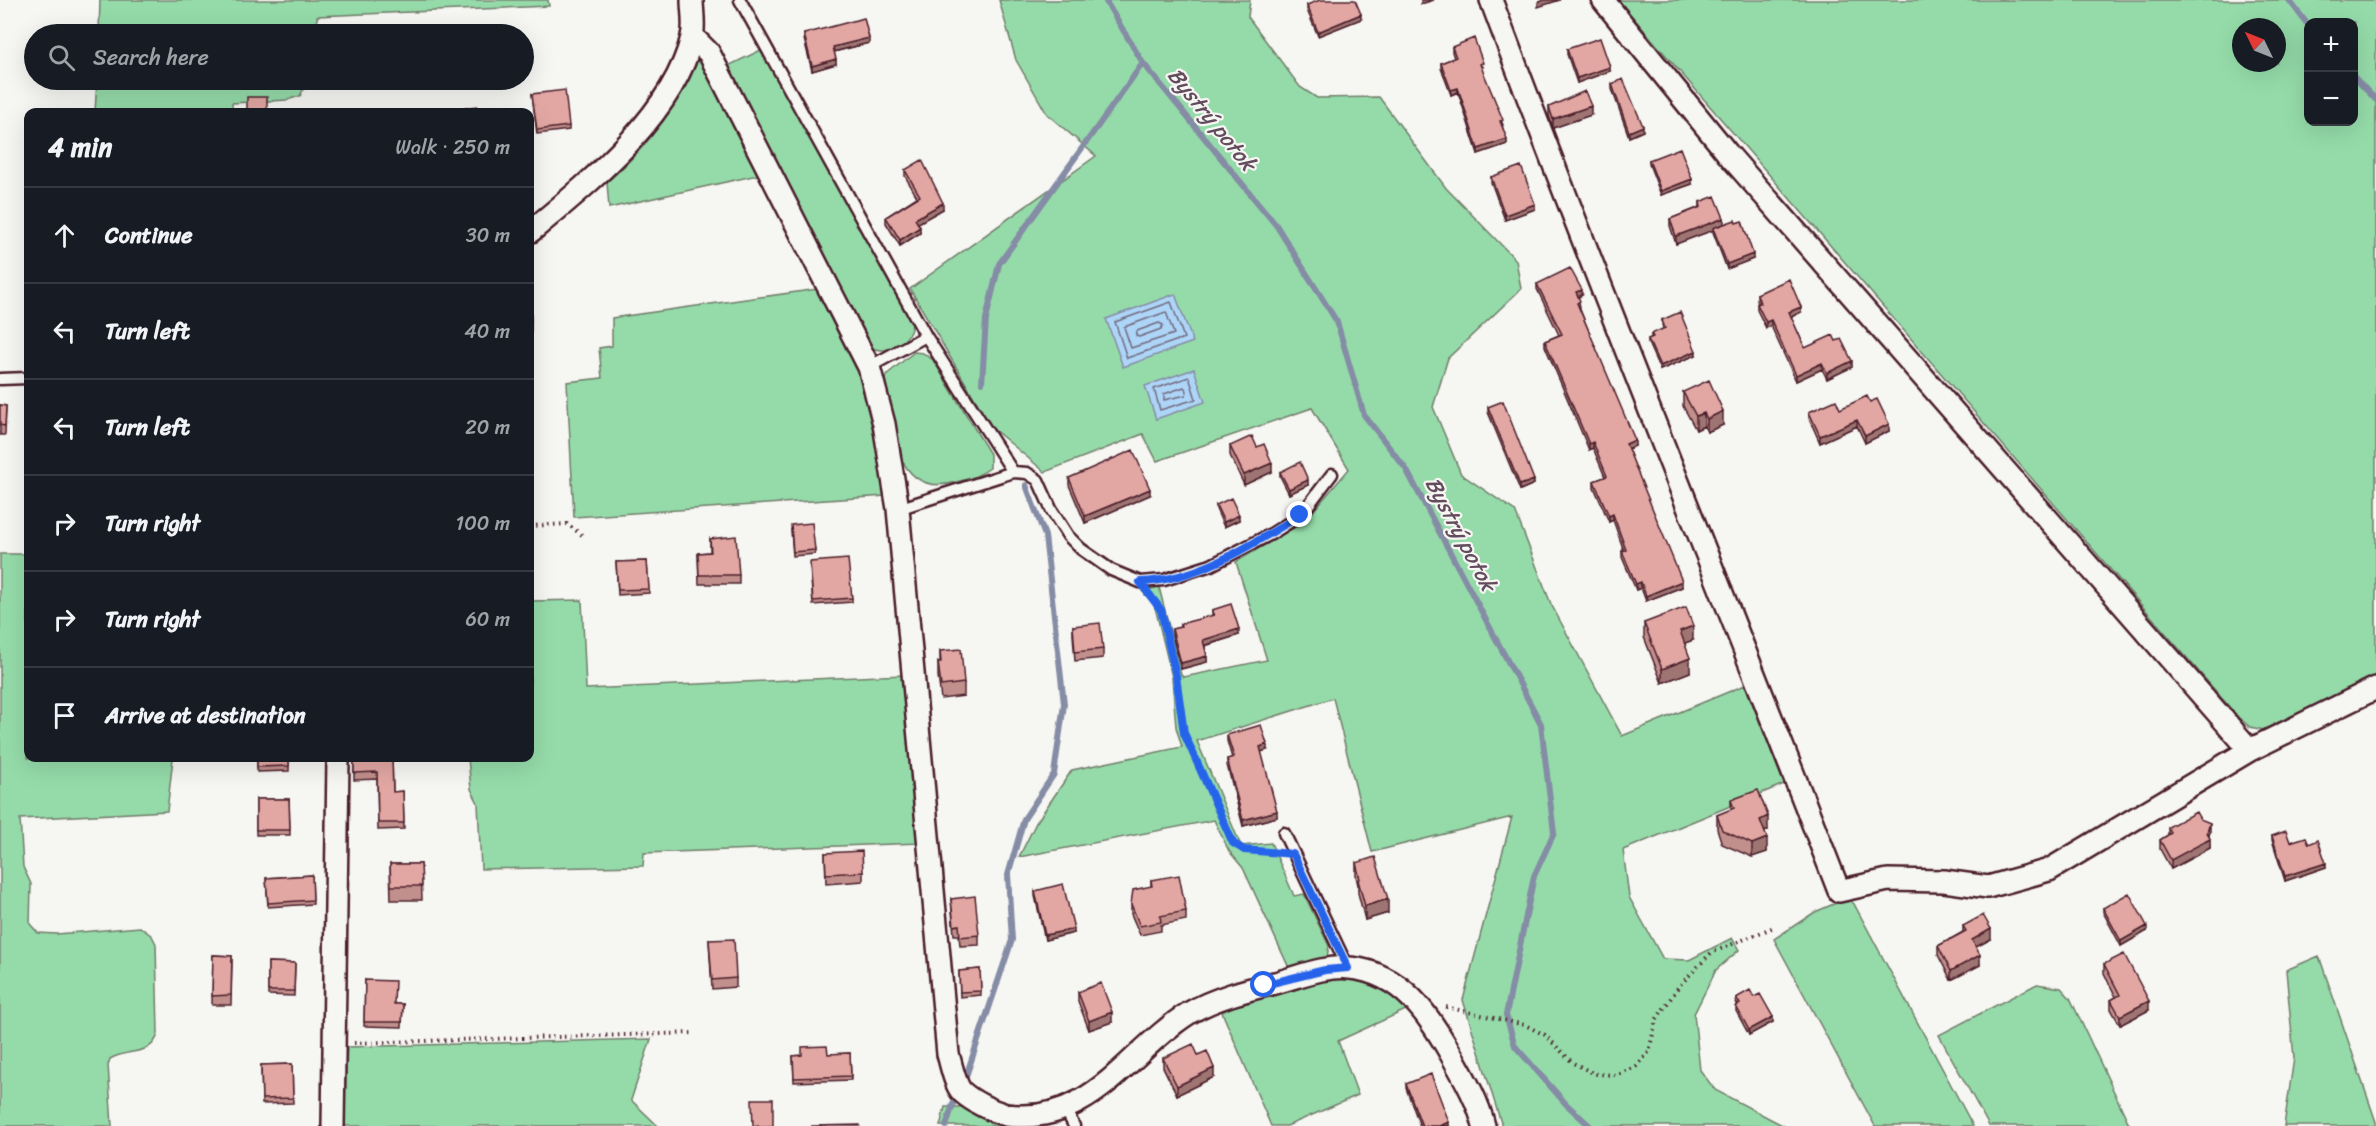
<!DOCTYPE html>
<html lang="en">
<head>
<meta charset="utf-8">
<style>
	body { margin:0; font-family:Sriracha,sans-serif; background:#20242c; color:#f1f3f6 }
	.controls { position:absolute; right:18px; top:18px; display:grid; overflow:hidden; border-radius:12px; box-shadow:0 6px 24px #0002 }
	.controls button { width:54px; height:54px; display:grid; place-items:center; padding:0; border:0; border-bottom:2px solid #363941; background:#171b24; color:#f1f3f6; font:30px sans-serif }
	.compass { position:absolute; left:2232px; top:18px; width:54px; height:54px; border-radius:50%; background:#171b24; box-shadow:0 6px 24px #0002; rotate:313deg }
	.stop { position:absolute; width:18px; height:18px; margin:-14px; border:4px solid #2563eb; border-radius:50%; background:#fff }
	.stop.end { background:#2563eb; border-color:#fff; box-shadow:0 2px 6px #0008 }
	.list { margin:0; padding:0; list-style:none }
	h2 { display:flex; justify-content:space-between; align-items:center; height:78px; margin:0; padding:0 24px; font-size:26px }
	h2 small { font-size:20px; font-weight:400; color:#9ea1a6 }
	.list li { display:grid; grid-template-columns:39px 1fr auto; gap:18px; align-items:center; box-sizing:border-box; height:96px; padding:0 24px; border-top:2px solid #363941 }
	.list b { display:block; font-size:22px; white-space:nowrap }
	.list em { font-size:20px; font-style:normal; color:#9ea1a6 }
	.icon { flex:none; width:33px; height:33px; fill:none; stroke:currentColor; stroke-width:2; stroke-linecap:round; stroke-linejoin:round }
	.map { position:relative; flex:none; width:2376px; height:1126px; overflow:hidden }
	.search { position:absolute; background:#171b24; box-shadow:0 6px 24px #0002; left:24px; top:24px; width:510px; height:66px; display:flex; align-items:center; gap:15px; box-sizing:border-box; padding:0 21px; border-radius:33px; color:#9ea1a6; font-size:22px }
	.panel { position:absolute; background:#171b24; box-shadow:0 6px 24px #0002; left:24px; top:108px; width:510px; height:654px; border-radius:12px }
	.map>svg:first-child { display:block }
	.green { fill:#95dba9; stroke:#707d6a; stroke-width:1.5; fill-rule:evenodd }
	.water { fill:#add5f7; stroke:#858ca5; stroke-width:1.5 }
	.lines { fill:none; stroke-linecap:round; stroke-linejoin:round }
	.shore { stroke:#72687d; stroke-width:1.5 }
	.stream { stroke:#858ca5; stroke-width:6 }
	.service-casing { stroke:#4a1f2b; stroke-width:15 }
	.minor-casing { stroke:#4a1f2b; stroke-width:26 }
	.path { stroke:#4a1f2b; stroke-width:4; stroke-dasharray:1.5 4.5; stroke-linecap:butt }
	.service { stroke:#f6f6f2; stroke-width:10 }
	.minor { stroke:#f6f6f2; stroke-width:21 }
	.wall { fill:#c2908c; stroke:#4a1f2b; stroke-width:1.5 }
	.shaded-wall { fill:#9e7572; stroke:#4a1f2b; stroke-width:1.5 }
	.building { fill:#e2a7a3; stroke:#4a1f2b; stroke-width:1.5 }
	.route { stroke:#2563eb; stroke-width:8 }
	.labels { text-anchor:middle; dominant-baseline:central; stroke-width:4.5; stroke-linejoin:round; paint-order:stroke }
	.water-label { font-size:22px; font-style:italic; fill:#634c5e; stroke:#f6f6f2 }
</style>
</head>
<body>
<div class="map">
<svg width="2376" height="1126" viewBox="0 0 2376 1126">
	<rect width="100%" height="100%" fill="#f6f6f2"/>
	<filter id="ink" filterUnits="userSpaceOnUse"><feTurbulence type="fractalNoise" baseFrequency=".0167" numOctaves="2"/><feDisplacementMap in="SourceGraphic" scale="12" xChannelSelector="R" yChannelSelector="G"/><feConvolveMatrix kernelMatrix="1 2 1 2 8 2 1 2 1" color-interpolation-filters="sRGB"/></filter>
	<g filter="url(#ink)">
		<path class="green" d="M100 0H548L549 6 317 16 318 34H99Z
			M999 0H1250L1248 17 1300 87 1317 98 1379 97 1446 188 1516 260 1521 289 1448 358 1433 407 1461 474 1515 511 1551 604 1622 736 1745 685 1784 784 1623 850 1629 897 1663 959 1689 960 1732 938 1739 950 1716 970 1694 1014 1700 1070 1715 1090 1784 1126H1502L1463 1000 1512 817 1372 852 1333 698 1197 741 1241 846 1271 843 1294 896 1304 894 1329 946 1327 957 1290 970 1243 868 1229 851 1214 820 1019 857 1036 823 1072 770 1182 747 1176 727 1172 677 1154 603 1142 591 1159 587 1181 675 1184 677 1267 660 1236 562 1304 522 1349 469 1312 408 1157 461 1143 434 1045 472 992 428 910 289 1096 156 1047 114 1016 60Z
			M1618 0H2376V676L2264 730 2250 727 2239 718ZM2308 22H2354V122H2308ZM2241 27H2277V63H2241Z
			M763 49 912 321C913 341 887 357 869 347L726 67Z
			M703 61 762 174 609 208 607 182C645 149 676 111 692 62Z
			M97 80H308L300 96 287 100 232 103V112H95Z
			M818 289 858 369 869 401 886 496 574 517 567 382 602 378 599 348 612 346V318Z
			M914 352 923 353 933 360 990 454V468C979 476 969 479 956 482 893 501 889 419 885 376Z
			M0 554H28V758H173L167 811 20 819 23 867 31 884 30 924 38 933 57 934 140 927 152 936 156 944 158 1034C151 1057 128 1048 110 1059L108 1065 112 1126H0Z
			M582 600 586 689 904 675 921 843 644 853 643 866 481 869 478 803 471 789 468 758H530V601Z
			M1848 898 1854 904 1973 1126H1875L1774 939 1815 912Z
			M2319 956 2376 1122V1126H2284L2294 1058 2286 970Z
			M1327 976C1360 978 1383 988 1410 1008L1338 1041 1358 1095 1287 1126H1271L1222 1012 1250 998Z
			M2037 984 2061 988 2070 998 2130 1126H1989L1939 1035Z
			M651 1039 631 1100 658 1126H344L347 1047Z
			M945 1107H964L1014 1126H940Z"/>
		<path class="water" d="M1175 294 1193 342 1123 367 1106 319Z
			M1194 369 1205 402 1156 419 1145 386Z"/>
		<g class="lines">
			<path class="shore" d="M1171 302 1184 338 1127 358 1115 322Z
				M1166 312 1174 334 1131 348 1124 327Z
				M1159 323 1163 325 1161 329 1139 337 1136 336 1137 331Z
				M1189 377 1196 399 1160 410 1154 389Z
				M1184 387 1187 391 1186 395 1164 400V394Z"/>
			<path class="stream" d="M1105 0 1143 63 1276 225 1337 322 1364 415 1406 469 1541 724 1554 833 1534 876 1506 1015 1515 1046 1566 1104 1590 1126
				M2289 0 2308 25
				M2354 77 2376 100
				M982 383 986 319 999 264 1143 63
				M964 1082 1012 940 1008 875 1024 819 1054 774 1064 704 1045 536 1026 485
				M946 1126 953 1104"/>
			<defs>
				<path id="service" d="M740 0 926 336 1013 472
					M869 367 926 336
					M0 379 28 378
					M898 509 1013 472 1027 473 1038 480 1052 511 1068 536 1081 549 1111 570 1140 582 1164 580 1211 565 1271 534 1301 515 1332 474
					M1284 833 1348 968
					M1068 1114 1074 1126"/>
				<path id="minor" d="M1491 0C1603 299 1724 594 1839 891L1888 880 1944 881 1988 887 2049 870 2250 750
					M1603 0 1728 154 2250 750 2376 688
					M692 36 709 53 869 367 884 424 898 509 948 1054C951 1064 955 1085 962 1092 973 1102 992 1111 1006 1115 1092 1126 1128 1051 1189 1013 1215 998 1246 990 1275 983 1298 977 1326 965 1350 968 1402 973 1429 1015 1452 1056 1465 1079 1478 1101 1484 1126
					M530 232C589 183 674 115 692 37 695 26 692 11 692 0
					M333 1126 338 758"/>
			</defs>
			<use href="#service" class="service-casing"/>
			<use href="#minor" class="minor-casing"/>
			<path class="path" d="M530 526 567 524 582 535
				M1150 594 1160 611 1176 676 1183 733 1233 843 1244 850 1279 853
				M1446 1007 1525 1025 1545 1035 1573 1063 1595 1074 1616 1075 1636 1067 1649 1052 1656 1020 1679 986 1711 953 1774 927
				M354 1043 695 1033"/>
			<use href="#service" class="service"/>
			<use href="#minor" class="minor"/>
		</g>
		<path class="wall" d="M1307 5 1361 19 1318 36 1307 10Z
			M804 34 869 43 834 52 836 64 812 71 804 39Z
			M1452 47 1483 67 1481 68 1503 125H1502L1507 144 1478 154 1458 92 1451 95 1441 68V63L1454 58 1452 52Z
			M1567 49 1610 71 1577 83 1567 54Z
			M1612 84 1643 131 1629 137 1612 89Z
			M532 94 569 126V130L537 134Z
			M1549 107 1591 115 1553 128 1549 116Z
			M1649 160 1692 184 1661 195 1649 164Z
			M905 170 943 209 918 223 920 233 900 246 886 223V217L917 197 905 176Z
			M1491 177 1535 209 1505 220 1491 182Z
			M1700 202 1724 224 1753 259 1727 269 1713 232V230L1676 244 1670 226V219L1700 207Z
			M1537 284 1582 295 1578 297 1580 307H1579L1635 446 1628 449 1682 587 1646 601 1641 588 1636 590 1622 557V551H1624L1613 520 1609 522 1594 487V481L1605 477 1593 448 1589 450 1545 346V341L1559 335 1537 289Z
			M1757 294 1801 312 1791 317 1805 348 1836 341 1852 367 1827 379 1822 369 1796 381 1771 326 1766 328 1757 310V304H1758L1757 300Z
			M530 299 531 322V331L530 332Z
			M1662 320 1696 355 1660 370 1648 343V339L1651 338V334L1663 329 1662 324Z
			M1683 392 1723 425 1707 432 1704 426 1696 430 1683 406Z
			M1870 402 1889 431 1865 443 1857 426 1820 443 1809 418V412L1840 409Z
			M0 405 6 406 5 435H0Z
			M1488 407 1534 484 1520 490 1488 412Z
			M1230 446 1272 472 1244 485 1230 455Z
			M1280 472 1308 485 1289 494 1280 476Z
			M1069 478 1150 495 1085 523 1069 485Z
			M1216 505 1239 520 1224 527 1216 509Z
			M791 530 815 550V554L793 556Z
			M710 539 739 575V584H699L698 553 710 552Z
			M647 561 649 593 618 595 616 562Z
			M810 567 852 598V602L813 605Z
			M1212 610 1239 635 1205 646 1207 662 1181 669 1172 635V629L1180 627V624L1212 616Z
			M1644 623 1693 640 1685 643 1690 672 1662 683 1644 637Z
			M1073 626 1103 649V658L1075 661 1073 635Z
			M940 651 964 683V696L941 699 938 676V662H940Z
			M1227 735 1267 750 1261 752 1277 817 1243 826 1227 765V759L1232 758 1227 741Z
			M257 758H289V771L257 772Z
			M354 758H392L393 792 403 791 404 829 378 830 377 779 354 780Z
			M256 799H289L290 835H256Z
			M1731 800 1768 830 1765 832 1767 852 1752 857 1722 844 1717 829V815L1731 810Z
			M2200 819 2210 832 2209 835 2210 848 2171 869 2160 849V840L2168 835V827Z
			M2272 836 2290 842 2309 844 2326 867 2285 881 2272 840Z
			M825 853 863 872V881L826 884Z
			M1356 863 1388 913 1365 920 1358 893V885L1356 876Z
			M390 864H421L422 900H391Z
			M312 875 313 904 268 907 266 878Z
			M1151 880 1186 911V920L1161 925V931L1140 935 1131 914V904L1151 887Z
			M1035 891 1074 933 1045 940 1035 896Z
			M951 899 979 935V945L960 946 959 935H954Z
			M2103 908 2147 931 2121 946 2103 912Z
			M1963 926 1991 939 1976 947 1980 965 1951 980 1938 955V946L1963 932Z
			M709 940 736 978V987L712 989Z
			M213 955 232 956 231 1005H212Z
			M268 962 295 963 294 996 268 995Z
			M2104 964 2149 1010 2120 1025 2111 1009V1000L2116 997 2104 973Z
			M980 969 981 995 960 997 959 971Z
			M365 980 394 1004H403L402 1027 364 1026Z
			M1078 992 1112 1022 1089 1030 1078 1001Z
			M1754 997 1773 1022 1749 1035 1736 1011V1006H1738L1736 1002V998Z
			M850 1053 851 1080 794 1082 793 1056Z
			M1198 1055 1214 1077 1177 1095 1163 1067V1058Z
			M292 1064 293 1103 262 1104 261 1065Z
			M1406 1084 1449 1126H1420L1406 1088Z"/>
		<path class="shaded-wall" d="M1421 0H1434L1421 4Z
			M1545 0H1560L1538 7V2Z
			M1361 14V19L1318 36V32Z
			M869 38V43L833 52V47Z
			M836 59V64L812 71V66Z
			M1610 67V71L1577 83V78Z
			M1458 88V92L1451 95V90Z
			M1591 106V115L1553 128V119Z
			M1643 126V131L1629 137V132Z
			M1507 139V144L1478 154V149Z
			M1692 179V184L1661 195V191Z
			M943 203V209L915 225V219Z
			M1535 204V209L1505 220V215Z
			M1724 218V226L1676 244V236Z
			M920 227V233L900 246V240Z
			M1753 254V259L1727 269V264Z
			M1582 290V295L1576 298V292Z
			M1801 307V312L1789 318V312Z
			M1771 320V326L1766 328V322Z
			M1696 351V355L1660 370V366Z
			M1852 361V367L1827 379V373Z
			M1822 363V369L1796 381V375Z
			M1723 411V425L1707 432V419Z
			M1704 413V426L1696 430V416Z
			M1857 420V426L1820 443V436Z
			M1889 424V431L1865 443V436Z
			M1635 440V446L1626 449V444Z
			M1593 442V448L1589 450V444Z
			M1272 463V472L1244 485V475Z
			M1308 480V485L1289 494V489Z
			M1534 480V484L1520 490V485Z
			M1150 489V495L1085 523V516Z
			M1613 514V520L1609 522V516Z
			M1239 515V520L1224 527V522Z
			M1682 581V587L1646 601V596Z
			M1641 582V588L1636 590V584Z
			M1693 626V640L1680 645V631Z
			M1239 629V635L1203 646V640Z
			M1207 656V662L1181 669V663Z
			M1690 658V672L1662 683V669Z
			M1267 744V750L1260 752V747Z
			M1277 811V817L1243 826V820Z
			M1768 816V830L1760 833V820Z
			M2210 823V832L2207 841 2210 839V848L2171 869V860L2207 832Z
			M1767 838V852L1752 857V844Z
			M2326 863V867L2285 881V876Z
			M1388 899V913L1365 920V906Z
			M2147 926V931L2121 946V941Z
			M1074 929V933L1045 940V935Z
			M1991 929V939L1972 949V940Z
			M1980 955V965L1951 980V971Z
			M2149 1001V1010L2120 1025V1016Z
			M1112 1012V1022L1089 1030V1021Z
			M1773 1017V1022L1749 1035V1030Z
			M1214 1068V1077L1177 1095V1086Z
			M1449 1122V1126H1439Z"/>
		<path class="building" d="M1320 0H1355L1361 14 1318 32 1307 5Z
			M864 18 869 38 833 47 836 59 812 66 804 34Z
			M1474 38 1483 63 1480 64 1503 120 1500 121 1507 139 1478 149 1458 88 1451 90 1441 63 1456 57 1452 47Z
			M1600 38 1610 67 1577 78 1567 49Z
			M1623 79 1643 126 1629 132 1612 84Z
			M565 90 569 126 537 130 532 94Z
			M1585 91 1591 106 1553 119 1549 107Z
			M247 97H267V112H247Z
			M477 106 478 112H442V110Z
			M1680 148 1692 179 1661 191 1649 160Z
			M922 160 943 203 915 219 920 227 900 240 886 217 920 196 905 170Z
			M1521 166 1535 204 1505 215 1491 177Z
			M1715 196 1724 218 1676 236 1670 219 1701 207 1700 202Z
			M1735 220 1736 223 1742 221 1753 254 1727 264 1713 228Z
			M1570 268 1582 290 1576 292 1580 301 1577 303 1635 440 1626 444 1682 581 1646 596 1641 582 1636 584 1622 551 1626 550 1613 514 1609 516 1594 481 1607 476 1593 442 1589 444 1545 341 1562 334 1537 284Z
			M1789 279 1801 307 1789 312 1805 348 1833 335 1836 341 1841 339 1852 361 1827 373 1822 363 1796 375 1771 320 1766 322 1757 304 1760 303 1757 294Z
			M530 299 531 322H530Z
			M1680 312 1696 351 1660 366 1648 339 1653 337 1651 334 1665 328 1662 320Z
			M1709 380 1723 411 1707 419 1704 413 1696 416 1683 392Z
			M1867 396 1870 402 1877 399 1889 424 1865 436 1857 420 1820 436 1809 412 1836 400 1840 409Z
			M1503 401 1534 480 1520 485 1488 407Z
			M0 405 6 406 5 426 0 425Z
			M1252 436 1257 447 1264 444 1272 463 1244 475 1230 446Z
			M1133 450 1150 489 1085 516 1069 478Z
			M1300 462 1308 480 1289 489 1280 472Z
			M1231 498 1239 515 1224 522 1216 505Z
			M812 523 815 550 793 552 791 525Z
			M736 536 739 575H699L698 553 711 552 710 539Z
			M848 559 852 598 813 601 810 562Z
			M647 561 649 589 618 590 616 562Z
			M1231 604 1239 629 1203 640 1207 656 1181 663 1172 629 1181 627 1180 624 1214 615 1212 610Z
			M1686 607 1693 626 1680 631 1690 658 1662 669 1644 623Z
			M1100 623 1103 649 1075 652 1073 626Z
			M961 649 964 683 941 686 938 662H941L940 651Z
			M1261 725 1267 744 1260 747 1277 811 1243 820 1227 759 1234 757 1227 735Z
			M257 758H289V766L257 767Z
			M354 758H392L393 792 403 791 404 823H378L377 772 354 773Z
			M1758 790 1768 816 1760 820 1767 838 1752 844 1722 830 1717 815 1734 808 1731 800Z
			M256 799H289L290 830H256Z
			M2196 812 2200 819 2210 823 2207 832 2210 839 2171 860 2160 840 2171 833 2168 827Z
			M2286 831 2290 842 2306 837 2309 844 2318 840 2326 863 2285 876 2272 836Z
			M862 851 863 872 826 874 825 853Z
			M1375 857 1388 899 1365 906 1358 880 1360 879 1356 863Z
			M390 864H421L422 886H391Z
			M312 875 313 900 268 903 266 878Z
			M1179 875 1186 911 1160 916 1161 922 1140 926 1131 904 1133 890 1152 886 1151 880Z
			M1063 884 1074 929 1045 935 1035 891Z
			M2129 893 2147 926 2121 941 2103 908Z
			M975 896 979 935 960 937 959 925 954 926 951 899Z
			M1983 915 1991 929 1972 940 1980 955 1951 971 1938 946 1966 931 1963 926Z
			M734 939 736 978 712 980 709 940Z
			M2124 954 2149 1001 2120 1016 2111 1000 2120 995 2104 964Z
			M213 955 232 956 231 995 212 996Z
			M268 962 295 963 294 991H268Z
			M980 969 981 991 960 992 959 971Z
			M365 980 395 981 394 1004H403L402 1022H364Z
			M1101 983 1112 1012 1089 1021 1078 992Z
			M1750 990 1754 997 1760 994 1773 1017 1749 1030 1736 1006 1740 1004 1736 998Z
			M1193 1044 1198 1055 1207 1051 1214 1068 1177 1086 1163 1058Z
			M827 1046 828 1054 850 1053 851 1076 794 1078 793 1056 802 1055V1047Z
			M292 1064 293 1098 262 1099 261 1065Z
			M1431 1074 1449 1122 1439 1126H1422L1406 1084Z
			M752 1099H773V1126H753Z
			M860 1125V1126H811Z"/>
	</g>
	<g class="lines" filter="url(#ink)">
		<path class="route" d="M1264 985 1325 970 1348 968 1293 854 1244 850 1233 843 1184 733 1176 676 1161 610 1140 582C1198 580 1252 545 1300 515"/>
	</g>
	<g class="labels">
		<g class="water-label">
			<text transform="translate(1212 119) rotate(51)">Bystrý potok</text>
			<text transform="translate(1461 534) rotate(62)">Bystrý potok</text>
		</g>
	</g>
</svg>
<div class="controls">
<button>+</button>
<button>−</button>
</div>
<svg class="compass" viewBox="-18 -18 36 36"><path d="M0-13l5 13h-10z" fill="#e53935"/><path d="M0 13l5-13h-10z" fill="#9ea1a6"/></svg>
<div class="stop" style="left:1264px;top:985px"></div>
<div class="stop end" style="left:1300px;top:515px"></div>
<div class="search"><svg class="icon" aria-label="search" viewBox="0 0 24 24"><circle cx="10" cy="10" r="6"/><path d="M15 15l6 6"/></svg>Search here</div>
<section class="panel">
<h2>4 min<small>Walk · 250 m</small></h2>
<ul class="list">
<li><svg class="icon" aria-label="ahead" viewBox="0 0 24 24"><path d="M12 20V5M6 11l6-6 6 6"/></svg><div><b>Continue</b></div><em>30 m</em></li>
<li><svg class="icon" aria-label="left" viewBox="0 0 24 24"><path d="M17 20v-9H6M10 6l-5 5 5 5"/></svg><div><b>Turn left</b></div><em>40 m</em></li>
<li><svg class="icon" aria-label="left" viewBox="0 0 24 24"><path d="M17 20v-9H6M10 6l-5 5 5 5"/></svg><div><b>Turn left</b></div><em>20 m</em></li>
<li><svg class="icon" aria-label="right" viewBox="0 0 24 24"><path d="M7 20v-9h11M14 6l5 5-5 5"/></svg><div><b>Turn right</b></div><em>100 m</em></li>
<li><svg class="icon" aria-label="right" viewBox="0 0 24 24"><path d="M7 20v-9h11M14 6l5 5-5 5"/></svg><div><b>Turn right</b></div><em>60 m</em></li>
<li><svg class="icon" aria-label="arrive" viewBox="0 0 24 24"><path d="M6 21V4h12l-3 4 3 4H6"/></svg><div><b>Arrive at destination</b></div></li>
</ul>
</section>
</div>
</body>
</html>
